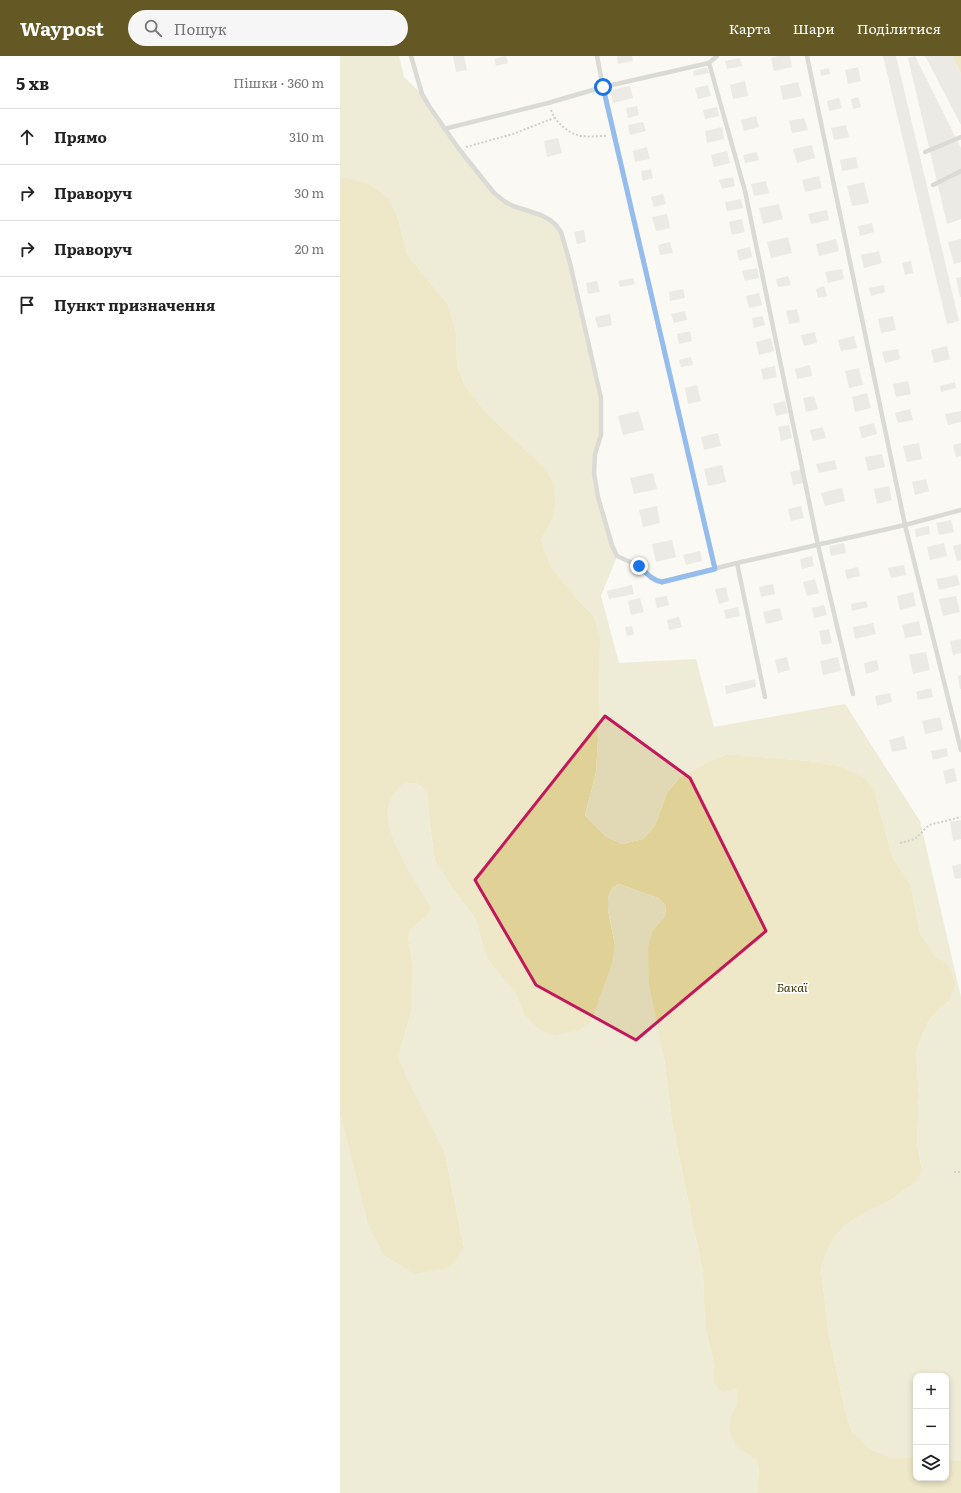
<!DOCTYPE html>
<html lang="uk">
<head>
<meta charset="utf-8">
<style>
	body { margin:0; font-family:Literata,serif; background:#f6f6f6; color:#222 }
	.controls { position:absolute; right:12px; bottom:12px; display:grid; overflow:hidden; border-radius:8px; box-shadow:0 2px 6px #0003 }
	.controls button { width:36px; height:36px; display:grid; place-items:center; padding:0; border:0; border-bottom:1px solid #e0e0e0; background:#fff; color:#222; font:20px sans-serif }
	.stop { position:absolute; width:12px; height:12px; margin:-9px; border:3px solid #1a73e8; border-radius:50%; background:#fff }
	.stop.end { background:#1a73e8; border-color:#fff; box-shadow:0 1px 4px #0008 }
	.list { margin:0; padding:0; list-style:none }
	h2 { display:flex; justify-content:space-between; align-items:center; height:52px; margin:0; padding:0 16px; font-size:17px }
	h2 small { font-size:13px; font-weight:400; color:#767676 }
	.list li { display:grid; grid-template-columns:26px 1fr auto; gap:12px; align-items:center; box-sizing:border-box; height:56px; padding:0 16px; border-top:1px solid #e0e0e0 }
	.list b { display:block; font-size:15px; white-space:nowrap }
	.list em { font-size:13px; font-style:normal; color:#767676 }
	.icon { flex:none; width:22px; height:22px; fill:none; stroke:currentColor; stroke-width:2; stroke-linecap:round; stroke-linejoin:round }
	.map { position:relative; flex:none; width:621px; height:1437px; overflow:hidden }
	header { display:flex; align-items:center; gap:24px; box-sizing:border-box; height:56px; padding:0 20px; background:#645925; color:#fff }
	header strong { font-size:19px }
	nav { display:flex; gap:22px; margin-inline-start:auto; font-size:14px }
	.search { width:280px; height:36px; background:#f6f6f6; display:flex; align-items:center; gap:10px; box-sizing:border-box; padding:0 14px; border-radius:22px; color:#767676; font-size:15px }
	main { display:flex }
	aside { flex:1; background:#fff }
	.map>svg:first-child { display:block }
	.green { fill:#e1d9b5 }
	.water { fill:#e0d296 }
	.building { fill:#d9d8d2 }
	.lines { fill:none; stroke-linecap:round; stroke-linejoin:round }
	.path { stroke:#a0a09b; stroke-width:2; stroke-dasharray:2 2; stroke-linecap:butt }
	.lane { stroke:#b7b6b4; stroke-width:4.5 }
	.route { stroke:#1a73e8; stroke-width:5 }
	.marked { fill:none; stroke:#c2185b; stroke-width:3; stroke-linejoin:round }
	.labels { text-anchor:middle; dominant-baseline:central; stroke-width:3.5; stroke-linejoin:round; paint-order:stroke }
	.water-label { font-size:12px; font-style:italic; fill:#413705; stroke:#fff }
</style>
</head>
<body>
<header>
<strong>Waypost</strong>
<div class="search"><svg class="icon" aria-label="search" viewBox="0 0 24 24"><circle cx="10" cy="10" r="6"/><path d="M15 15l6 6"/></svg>Пошук</div>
<nav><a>Карта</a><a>Шари</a><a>Поділитися</a></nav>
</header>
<main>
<aside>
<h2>5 хв<small>Пішки · 360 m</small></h2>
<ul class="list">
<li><svg class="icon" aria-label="ahead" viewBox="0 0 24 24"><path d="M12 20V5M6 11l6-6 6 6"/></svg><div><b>Прямо</b></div><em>310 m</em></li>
<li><svg class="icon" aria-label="right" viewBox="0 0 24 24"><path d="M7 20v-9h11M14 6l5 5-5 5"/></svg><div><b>Праворуч</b></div><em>30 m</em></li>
<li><svg class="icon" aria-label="right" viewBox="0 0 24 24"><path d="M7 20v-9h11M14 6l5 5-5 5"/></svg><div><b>Праворуч</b></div><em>20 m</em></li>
<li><svg class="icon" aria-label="arrive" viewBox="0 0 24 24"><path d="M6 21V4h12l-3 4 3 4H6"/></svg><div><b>Пункт призначення</b></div></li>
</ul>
</aside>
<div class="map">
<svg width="621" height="1437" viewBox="0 0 621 1437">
	<rect width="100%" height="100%" fill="#faf9f3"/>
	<path class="green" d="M0 0H59L64 21 82 38 104 73 164 145 210 164 221 176 261 342V379L255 398 258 441 277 500 261 540 279 607 356 603 374 671 505 648 580 765 621 941V1405L606 1403V1320H576V1402H552L530 1393 512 1376 505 1354 488 1274 481 1212 485 1196 494 1181 508 1167 526 1156 582 1114 577 1087 579 1040 576 995 587 968 594 958 610 944 608 908 595 900 580 877 571 830 552 800 534 733 499 710 469 705 387 698 364 708 339 722 327 737 315 769 303 783 282 788 265 780 245 759 256 717 259 668 260 582 254 560 239 545 211 511 201 484 212 463 202 409 148 359 125 330 117 309 116 275 108 249 67 198 59 166 8 122H0Z
		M64 727H77L87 737 90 771 95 805 114 835 136 864 144 894 150 907 175 937 184 958 251 966 275 889 268 854V842L272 832 279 828 318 842 326 850 325 860 313 874 324 1002 332 1066 363 1217 365 1269 373 1305 374 1325 397 1334 398 1344 391 1360 409 1398 416 1404 419 1413 417 1437H0V1057L27 1166 124 1190 105 1097 66 1023 58 1001 72 953 73 909 68 881 70 874 89 858 91 851C77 829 42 780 48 753 50 742 56 735 64 727Z"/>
	<path class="water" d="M612 0H621V18Z
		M0 122H8L28 128 49 143 59 166 67 198 108 249 116 275 117 309 125 330 148 359 202 409 213 427 215 446 212 463 201 484 211 511 239 545 254 560 260 582 259 668 256 717 245 759 265 780 282 788 303 783 315 769 327 737 339 722 364 708 387 698 469 705 499 710 524 722 534 733 552 800 571 830 580 877 595 900 608 908 615 927 610 944 594 958 587 968 576 995 579 1040 577 1087 582 1114 578 1123 553 1142 526 1156 508 1167 494 1181 486 1196 481 1212 488 1274 505 1354 512 1376 530 1393 552 1402H576V1422H606V1403L621 1405V1437H417L419 1413 416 1404 396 1389 390 1376 391 1360 398 1344 397 1334 393 1333 384 1336 378 1333 374 1325 373 1305 365 1269 363 1217 332 1066 324 1002 309 928 308 891 313 874 325 860 326 850 318 842 279 828 272 832 268 842V854L275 889 272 907 251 966 239 974 215 979 199 973 184 958 175 937 150 907 144 894 136 864 114 835 95 805 90 770 87 737 77 727H64C56 735 50 742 48 753 43 780 77 828 91 851L89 858 70 874 68 881 73 909 72 953 58 1001 67 1023 105 1097 124 1191 110 1211 75 1218 44 1199 27 1166 0 1057Z"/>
	<path class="building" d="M113 0H124L127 14 116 16Z
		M166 0 168 7 156 10 154 3Z
		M277 0H292L293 5 278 8Z
		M438 0H450L452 11 434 15 431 2Z
		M543 0H556L619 265 607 268Z
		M575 0 621 92V163L607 168 568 2Z
		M585 0H612L621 18V69Z
		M400 2 402 10 387 13 385 5Z
		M367 11 369 17 354 20 353 15Z
		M518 11 521 25 508 28 505 14Z
		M489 12 490 18 481 20 480 14Z
		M405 25 408 40 393 43 390 29Z
		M458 26 462 40 443 44 440 30Z
		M368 29 371 40 358 43 355 32Z
		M290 30 293 42 273 47 270 34Z
		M518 41 521 51 513 53 511 43Z
		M499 42 502 52 489 55 487 45Z
		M297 50 299 59 288 62 286 52Z
		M377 51 379 60 365 63 363 54Z
		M416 60 419 71 404 75 401 64Z
		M464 62 468 74 452 77 449 65Z
		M303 66 306 75 290 79 288 69Z
		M506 69 509 81 494 84 491 72Z
		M382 71 384 83 367 87 365 75Z
		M218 82 222 97 207 101 204 85Z
		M472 89 475 102 457 107 453 93Z
		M307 91 310 103 295 106 293 95Z
		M387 95 390 107 374 111 371 99Z
		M417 96 419 104 405 107 403 99Z
		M516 101 518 112 502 115 500 104Z
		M311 113 313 122 303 125 301 115Z
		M479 120 482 132 465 136 462 124Z
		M393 121 395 130 382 133 379 124Z
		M426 125 429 137 414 140 411 128Z
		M524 126 529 147 512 150 507 130Z
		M323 138 326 148 314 151 311 141Z
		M401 143 403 152 387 155 385 146Z
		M439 148 443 163 423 168 419 152Z
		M487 154 489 164 471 168 468 158Z
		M327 158 330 172 316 175 312 161Z
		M402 163 405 176 392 179 389 166Z
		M532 167 534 176 520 180 518 170Z
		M244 174 246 186 237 188 234 176Z
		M448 181 452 197 431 202 427 186Z
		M496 183 499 195 479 200 476 188Z
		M621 183V206L614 208 608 186Z
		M330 186 333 197 320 199 318 189Z
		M410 191 412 201 399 205 397 194Z
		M539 195 542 207 524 212 521 199Z
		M571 205 573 217 565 219 562 207Z
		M417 212 419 222 405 225 402 215Z
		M502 213 504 223 488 227 485 216Z
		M448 220 451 229 438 231 436 223Z
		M621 221V241H620L616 222Z
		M293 222 295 228 280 231 278 225Z
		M257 225 260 236 248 238 246 227Z
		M544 229 545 236 531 240 529 232Z
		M484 230 487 240 478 242 476 233Z
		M343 233 345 242 330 245 329 236Z
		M419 237 422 249 409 252 406 240Z
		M457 253 460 266 449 268 446 255Z
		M345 255 347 264 334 267 331 258Z
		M270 258 272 269 258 272 255 261Z
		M423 260 425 269 414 272 412 262Z
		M553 260 556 274 541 277 538 263Z
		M350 275 352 285 339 288 337 278Z
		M475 276 477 287 464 290 461 279Z
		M514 280 517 292 501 295 498 284Z
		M431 282 434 295 419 299 416 286Z
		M607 290 610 303 594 307 591 294Z
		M558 293 560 303 545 307 542 296Z
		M351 301 353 309 341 311 339 304Z
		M470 309 472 320 457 323 455 313Z
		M435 310 437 321 423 324 421 313Z
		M519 312 523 329 509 332 505 315Z
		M568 325 571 338 556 341 553 328Z
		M615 326 616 332 601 336 600 330Z
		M357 329 361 345 348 348 345 332Z
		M527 337 531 352 515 356 512 341Z
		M474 340 478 353 466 356 463 342Z
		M445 345 448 357 436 360 433 348Z
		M570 353 573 364 558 367 555 357Z
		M299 355 304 374 283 379 278 360Z
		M621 355V366L608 369 605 358Z
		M534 367 537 378 522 382 519 371Z
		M449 369 452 382 441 385 438 371Z
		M483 371 486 382 473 385 470 374Z
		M378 377 381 390 364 394 361 381Z
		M579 387 582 403 567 406 563 390Z
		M621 387V400L616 401 613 389Z
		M542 398 545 411 528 415 525 401Z
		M495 404 497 413 479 417 476 408Z
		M382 409 386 426 368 430 364 413Z
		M461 413 464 427 453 429 450 416Z
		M313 417 317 433 294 438 290 422Z
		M586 423 589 435 575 439 572 426Z
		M549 430 552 444 537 448 534 433Z
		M502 432 505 445 485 450 481 437Z
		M317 450 320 467 303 471 299 454Z
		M461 450 464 462 451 465 448 453Z
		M611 464 614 476 599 479 596 467Z
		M589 470 590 478 576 481 575 473Z
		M332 484 336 501 316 506 312 488Z
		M504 487 506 497 491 500 489 490Z
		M604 487 607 500 590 504 587 491Z
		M621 488V504L617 505 613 490Z
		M360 495 362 505 346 509 343 499Z
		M472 500 474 510 462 513 460 503Z
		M564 509 566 519 551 522 548 512Z
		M518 511 520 520 507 523 505 514Z
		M617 519 620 529 599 534 596 523Z
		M475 523 479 537 467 540 463 526Z
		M433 528 435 538 421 541 419 531Z
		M292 529 294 538 269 543 267 535Z
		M386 531 389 545 379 548 375 533Z
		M573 536 576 550 560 554 557 540Z
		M327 540 329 549 317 552 315 542Z
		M616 540 620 556 603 560 599 543Z
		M300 542 304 556 291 559 288 545Z
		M526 545 528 551 512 555 511 548Z
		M484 549 487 559 474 562 472 552Z
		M398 551 400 560 386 563 384 554Z
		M440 552 443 564 426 568 423 556Z
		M339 561 342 571 329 574 327 564Z
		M579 565 582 579 565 582 562 569Z
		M533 567 536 578 515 583 513 571Z
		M292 570 294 578 287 580 285 571Z
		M489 573 492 587 482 589 479 575Z
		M621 583V597L613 599 610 585Z
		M586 596 590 614 573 618 569 599Z
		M447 601 450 614 438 617 435 604Z
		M498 601 501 615 483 619 480 605Z
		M537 604 539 614 526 618 524 607Z
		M621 619V633H620L618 620Z
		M415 623 416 631 386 638 385 630Z
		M591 632 593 641 578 644 576 636Z
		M550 637 552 646 537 650 535 640Z
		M600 661 603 674 585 678 582 665Z
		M564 680 567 693 552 696 549 684Z
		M607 692 608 700 593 704 591 695Z
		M614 712 617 725 606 728 603 715Z
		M621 764V783L613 785 610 766Z
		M621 808V822L615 823 612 810Z"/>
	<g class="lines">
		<path class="path" d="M211 54C215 66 229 78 241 80 250 81 259 80 267 80
			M126 91 173 78 214 62
			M560 787 575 783 589 769 621 761
			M614 1116H621"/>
		<path class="lane" d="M71 0 82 38 89 50 119 93 154 137 164 145 173 150 201 159 210 164 216 169 221 176 230 207 261 342V379L255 398 254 417 258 441 272 489 277 500 299 510 311 522 316 525 322 526 397 507 565 469 621 454
			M257 0 263 31 375 513
			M467 0 565 469 621 694
			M369 7 405 135 478 489 513 638
			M104 73 208 47 263 31 369 7 377 0
			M585 96 621 81
			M593 129 621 115
			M397 507 425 641"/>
	</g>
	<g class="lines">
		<path class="route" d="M263 31 375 513 322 526C312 524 306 517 299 510"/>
	</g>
	<path d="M0 0H621V1437H0ZM265 660 350 722 426 875 296 984 196 929 135 824Z" fill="#faf9f3" fill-opacity=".55" fill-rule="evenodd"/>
	<path class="marked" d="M265 660 350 722 426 875 296 984 196 929 135 824Z"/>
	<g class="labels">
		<g class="water-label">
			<text x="452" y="931">Бакаї</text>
		</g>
	</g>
</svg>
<div class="controls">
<button>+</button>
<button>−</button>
<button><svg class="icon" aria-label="layers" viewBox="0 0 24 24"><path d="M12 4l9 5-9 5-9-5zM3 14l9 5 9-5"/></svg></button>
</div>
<div class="stop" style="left:263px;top:31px"></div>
<div class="stop end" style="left:299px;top:510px"></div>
</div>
</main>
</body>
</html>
